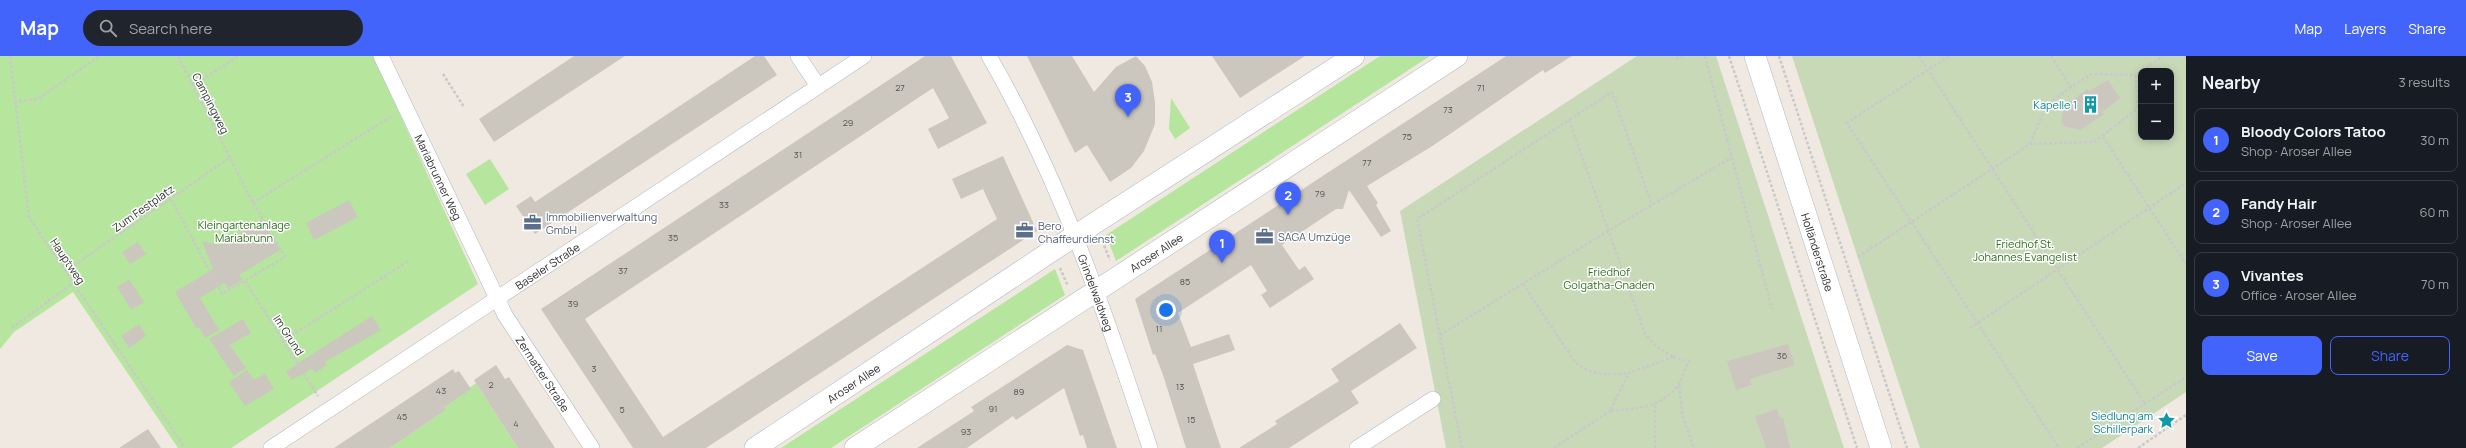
<!DOCTYPE html>
<html lang="en">
<head>
<meta charset="utf-8">
<style>
	body { margin:0; font-family:Manrope,sans-serif; background:#20242c; color:#f1f3f6 }
	.controls { position:absolute; right:12px; top:12px; display:grid; overflow:hidden; border-radius:8px; box-shadow:0 2px 10px #0003 }
	.controls button { width:36px; height:36px; display:grid; place-items:center; padding:0; border:0; border-bottom:1px solid #363941; background:#171b24; color:#f1f3f6; font:20px sans-serif }
	.you { position:absolute; left:1166px; top:254px; width:14px; height:14px; margin:-10px; border:3px solid #fff; border-radius:50%; background:#1a73e8; box-shadow:0 0 0 6px #1a73e833 }
	.badge { display:grid; place-items:center; width:26px; height:26px; border-radius:50%; background:#4264fb; color:#fff; font-size:13px; font-weight:700 }
	.pin { position:absolute; translate:-50% -33px; filter:drop-shadow(0 1px 2px #0008) }
	.pin::after { content:''; position:absolute; top:21px; width:14px; height:12px; background:inherit; clip-path:polygon(0 0,100% 0,50% 100%) }
	.list { margin:0; padding:0; list-style:none }
	h2 { display:flex; justify-content:space-between; align-items:center; height:52px; margin:0; padding:0 16px; font-size:17px }
	h2 small { font-size:13px; font-weight:400; color:#9ea1a6 }
	.list li { display:grid; grid-template-columns:26px 1fr auto; gap:12px; align-items:center; box-sizing:border-box; height:64px; margin:0 8px 8px; padding:0 8px; border:1px solid #363941; border-radius:8px }
	.list b { display:block; font-size:15px; white-space:nowrap }
	.list p { margin:0; font-size:13px; white-space:nowrap; color:#9ea1a6 }
	.list em { font-size:13px; font-style:normal; color:#9ea1a6 }
	.actions { display:flex; gap:8px; padding:12px 16px }
	.actions a { flex:1; padding:9px 0; border:1px solid #4264fb; border-radius:8px; text-align:center; font-size:14px; color:#4264fb }
	.actions .main { background:#4264fb; color:#fff }
	.icon { flex:none; width:22px; height:22px; fill:none; stroke:currentColor; stroke-width:2; stroke-linecap:round; stroke-linejoin:round }
	.map { position:relative; flex:none; width:2186px; height:392px; overflow:hidden }
	header { display:flex; align-items:center; gap:24px; box-sizing:border-box; height:56px; padding:0 20px; background:#4264fb; color:#fff }
	header strong { font-size:19px }
	nav { display:flex; gap:22px; margin-inline-start:auto; font-size:14px }
	.search { width:280px; height:36px; background:#20242c; display:flex; align-items:center; gap:10px; box-sizing:border-box; padding:0 14px; border-radius:22px; color:#9ea1a6; font-size:15px }
	main { display:flex }
	aside { flex:1; background:#171b24 }
	.map>svg:first-child { display:block }
	.green { fill:#b6e59e }
	.cemetery { fill:#c8d9b8; fill-rule:evenodd }
	.building { fill:#cbc7bf }
	.lines { fill:none; stroke-linecap:round; stroke-linejoin:round }
	.street-casing { stroke:#b4b7c1; stroke-width:16 }
	.secondary-casing { stroke:#b4b7c1; stroke-width:22 }
	.path { stroke:#c9c9c9; stroke-width:2.5; stroke-dasharray:3 2; stroke-linecap:butt }
	.street { stroke:#fff; stroke-width:15 }
	.secondary { stroke:#fff; stroke-width:21 }
	.labels { text-anchor:middle; dominant-baseline:central; stroke-width:3; stroke-linejoin:round; paint-order:stroke }
	.number-label { font-size:9px; fill:#555452 }
	.street-label { font-size:11px; fill:#2e2e2e; stroke:#fff }
	.culture-label { font-size:11px; fill:#0d838f; stroke:#fff; text-anchor:end }
	.service-label { font-size:11px; fill:#4e5e75; stroke:#fff; text-anchor:start }
	.park-label { font-size:11px; fill:#2c6e1b; stroke:#fff }
</style>
</head>
<body>
<header>
<strong>Map</strong>
<div class="search"><svg class="icon" aria-label="search" viewBox="0 0 24 24"><circle cx="10" cy="10" r="6"/><path d="M15 15l6 6"/></svg>Search here</div>
<nav><a>Map</a><a>Layers</a><a>Share</a></nav>
</header>
<main>
<div class="map">
<svg width="2186" height="392" viewBox="0 0 2186 392">
	<rect width="100%" height="100%" fill="#efe9e1"/>
	<path class="green" d="M0 0H373L478 228 231 392H178L73 236 14 276 0 293Z
		M1380 0H1430L1116 205 1106 179Z
		M1171 42 1190 72 1175 83 1169 73Z
		M490 103 509 133 485 149 466 118Z
		M1055 213 1065 239 831 392H781Z
		M476 327 518 392H390L400 385 398 381 416 374 446 354 444 351Z"/>
	<path class="cemetery" d="M1637 0H1716L1844 392H1446L1400 155Z
		M1792 0H2186V336L2102 392H1920ZM2141 15H2171V81H2141Z"/>
	<path class="building" d="M574 0H625L494 86 479 63Z
		M755 0H764L777 19 535 178 516 150 531 140 535 146Z
		M925 0H951L987 67 938 93 928 73 949 62 933 32 585 263 663 381 997 163 983 133 961 143 952 123 1003 100 1037 175 706 392H633L541 253Z
		M1027 0H1072L1094 36 1116 11 1136 0 1145 10 1152 26 1155 46V68L1144 95 1131 112 1110 126 1087 89 1075 97Z
		M1212 0H1305L1240 42Z
		M1506 0H1572L1545 17 1543 14 1434 89 1367 130 1378 147 1376 149 1391 175 1381 181 1349 134 1343 153H1336L1282 189 1299 214 1305 210 1314 223 1270 252 1261 239 1267 235 1251 209 1178 257 1191 291 1229 278 1235 294 1193 308 1221 392H1186L1163 319 1155 298 1153 299 1135 243Z
		M2108 24 2120 42 2102 56 2104 58 2080 74 2064 70 2061 65 2064 50 2088 33 2089 35Z
		M349 144 358 161 314 184 306 167Z
		M262 164 280 194 239 219 242 224 228 232 224 227 200 242 219 274 205 282 199 271 196 272 175 236 213 213 202 185 220 189Z
		M138 186 146 198 130 208 122 196Z
		M129 223 144 246 131 254 117 231Z
		M372 260 381 274 325 306 327 309 315 317 312 313 291 324 286 315Z
		M243 263 251 277 230 289 246 312 234 320 209 283Z
		M1400 267 1417 292 1351 335 1359 347 1289 392H1239L1277 368 1275 365 1339 325 1331 313Z
		M139 268 146 280 129 292 121 280Z
		M1788 288 1795 309 1750 323 1752 329 1736 334 1727 305Z
		M1067 289 1083 294 1117 392H1087L1083 379 1080 380 1064 332 1016 364 1013 360 967 392H917L974 355 971 351Z
		M496 309 505 323 509 321 555 392H518L474 324Z
		M453 313 455 317 459 315 471 333 444 351 446 354 400 385 390 392H334Z
		M247 314 254 324 265 318 274 333 245 350 229 326Z
		M1777 353 1780 362 1783 361 1790 392H1766L1755 360Z
		M148 373 161 392H119Z"/>
	<g class="lines">
		<defs>
			<g id="street">
				<path id="s1" d="M381 0 505 259 592 392"/>
				<path d="M798 0 818 30"/>
				<path id="s2" d="M989 0C1060 123 1106 258 1150 392"/>
				<path id="s3" d="M271 392 864 0"/>
				<path d="M1357 392 1433 343"/>
			</g>
			<g id="secondary">
				<path id="s4" d="M1755 0 1881 392"/>
				<path id="s5" d="M755 392 1053 194 1354 0"/>
				<path id="s6" d="M855 392 1457 0"/>
			</g>
		</defs>
		<use href="#street" class="street-casing"/>
		<use href="#secondary" class="secondary-casing"/>
		<path class="path" d="M10 0 29 161 185 392
			M1705 0 1772 253
			M1729 0 1857 392
			M1779 0 1907 392
			M1919 0 2145 348
			M1949 0 1847 67 2059 392
			M2051 0 2071 31
			M2184 0 2186 3
			M1676 3 1682 0
			M2142 15 2163 0
			M443 18 464 51
			M193 29 239 0
			M14 46 37 43 100 0
			M1569 64 1645 278 1656 290 1673 301
			M2103 81 2186 208
			M2030 88 2046 50 2071 31 2092 18 2136 19
			M171 143 222 238 285 201 253 147 178 0
			M253 147 392 60
			M1102 185 1110 204
			M1858 201 2030 88 2094 86 2137 53 2136 19 2141 16
			M1060 212 1068 230
			M66 215 229 102
			M245 225 318 340
			M1523 228 1575 306C1592 320 1609 319 1629 317
			M12 272 73 227
			M1970 272 2186 127
			M1440 279 1608 175 1731 102
			M283 285 410 204
			M1673 301 1689 305C1685 312 1681 326 1678 330 1658 353 1637 352 1610 355L1629 317Z
			M1679 330 1683 362 1694 392
			M1462 392 1417 163 1612 36 1652 149
			M1554 392 1610 355
			M1655 392V349
			M2077 392 2186 321
			M2138 392 2186 359"/>
		<use href="#street" class="street"/>
		<use href="#secondary" class="secondary"/>
	</g>
	<defs>
		<symbol id="building-bare" viewBox="-9 -9 18 18"><path d="M-4-6H4V6H1V3H-1V6H-4ZM-2.5-4.3h1.7v1.8h-1.7ZM.8-4.3h1.7v1.8H.8ZM-2.5-1h1.7V.8h-1.7ZM.8-1h1.7V.8H.8Z" fill="#0f9aa8" stroke="#fff" stroke-width="2.5" paint-order="stroke"/></symbol>
		<symbol id="office-bare" viewBox="-9 -9 18 18"><path d="M-6-3h4V-5.5h4V-3h4V5H-6ZM-1-4.5V-3h2v-1.5ZM-6 0V1H6V0Z" fill="#5c6f8a" stroke="#fff" stroke-width="2.5" paint-order="stroke"/></symbol>
		<symbol id="sight-bare" viewBox="-9 -9 18 18"><path d="M0-6L1.8-2.2L6-1.7L2.9 1.2L3.7 5.4L0 3.3L-3.7 5.4L-2.9 1.2L-6-1.7L-1.8-2.2Z" fill="#0f9aa8" stroke="#fff" stroke-width="2.5" paint-order="stroke"/></symbol>
	</defs>
	<g fill-rule="evenodd">
		<use href="#building-bare" x="2078" y="36" width="25" height="25"/>
		<use href="#office-bare" x="520" y="154" width="25" height="25"/>
		<use href="#office-bare" x="1012" y="162" width="25" height="25"/>
		<use href="#office-bare" x="1252" y="168" width="25" height="25"/>
		<use href="#sight-bare" x="2154" y="352" width="25" height="25"/>
	</g>
	<g class="labels">
		<g class="number-label">
			<text x="900" y="31">27</text>
			<text x="1481" y="31">71</text>
			<text x="1448" y="53">73</text>
			<text x="848" y="66">29</text>
			<text x="1407" y="80">75</text>
			<text x="798" y="98">31</text>
			<text x="1367" y="106">77</text>
			<text x="1320" y="137">79</text>
			<text x="724" y="148">33</text>
			<text x="673" y="181">35</text>
			<text x="623" y="214">37</text>
			<text x="1185" y="225">85</text>
			<text x="573" y="247">39</text>
			<text x="1159" y="272">11</text>
			<text x="1782" y="299">36</text>
			<text x="594" y="312">3</text>
			<text x="491" y="328">2</text>
			<text x="1180" y="330">13</text>
			<text x="441" y="334">43</text>
			<text x="1019" y="335">89</text>
			<text x="993" y="352">91</text>
			<text x="622" y="353">5</text>
			<text x="402" y="360">45</text>
			<text x="1191" y="363">15</text>
			<text x="516" y="367">4</text>
			<text x="966" y="375">93</text>
		</g>
		<g class="street-label">
			<text transform="translate(211 47) rotate(63)">Campingweg</text>
			<text stroke="none"><textPath href="#s1" startOffset="134">Mariabrunner Weg</textPath></text>
			<text transform="translate(143 152) rotate(-35)">Zum Festplatz</text>
			<text stroke="none"><textPath href="#s6" startOffset="359">Aroser Allee</textPath></text>
			<text stroke="none"><textPath href="#s4" startOffset="206">Holländerstraße</textPath></text>
			<text transform="translate(68 205) rotate(56)">Hauptweg</text>
			<text stroke="none"><textPath href="#s3" startOffset="331">Baseler Straße</textPath></text>
			<text stroke="none"><textPath href="#s2" startOffset="260">Grindelwaldweg</textPath></text>
			<text transform="translate(289 279) rotate(57)">Im Grund</text>
			<text stroke="none"><textPath href="#s1" startOffset="357">Zermatter Straße</textPath></text>
			<text stroke="none"><textPath href="#s5" startOffset="118">Aroser Allee</textPath></text>
		</g>
		<g class="culture-label">
			<text x="2077" y="48">Kapelle 1</text>
			<text x="2153" y="359">Siedlung am<tspan x="2153" dy="13">Schillerpark</tspan></text>
		</g>
		<g class="service-label">
			<text x="546" y="160">Immobilienverwaltung<tspan x="546" dy="13">GmbH</tspan></text>
			<text x="1038" y="169">Bero<tspan x="1038" dy="13">Chaffeurdienst</tspan></text>
			<text x="1278" y="180">SAGA Umzüge</text>
		</g>
		<g class="park-label">
			<text x="244" y="168">Kleingartenanlage<tspan x="244" dy="13">Mariabrunn</tspan></text>
			<text x="2025" y="187">Friedhof St.<tspan x="2025" dy="13">Johannes Evangelist</tspan></text>
			<text x="1609" y="215">Friedhof<tspan x="1609" dy="13">Golgatha-Gnaden</tspan></text>
		</g>
	</g>
</svg>
<div class="controls">
<button>+</button>
<button>−</button>
</div>
<div class="you"></div>
<div class="pin badge" style="left:1222px;top:207px">1</div>
<div class="pin badge" style="left:1288px;top:159px">2</div>
<div class="pin badge" style="left:1128px;top:61px">3</div>
</div>
<aside>
<h2>Nearby<small>3 results</small></h2>
<ul class="list">
<li><span class="badge">1</span><div><b>Bloody Colors Tatoo</b><p>Shop · Aroser Allee</p></div><em>30 m</em></li>
<li><span class="badge">2</span><div><b>Fandy Hair</b><p>Shop · Aroser Allee</p></div><em>60 m</em></li>
<li><span class="badge">3</span><div><b>Vivantes</b><p>Office · Aroser Allee</p></div><em>70 m</em></li>
</ul>
<div class="actions"><a class="main">Save</a><a>Share</a></div>
</aside>
</main>
</body>
</html>
